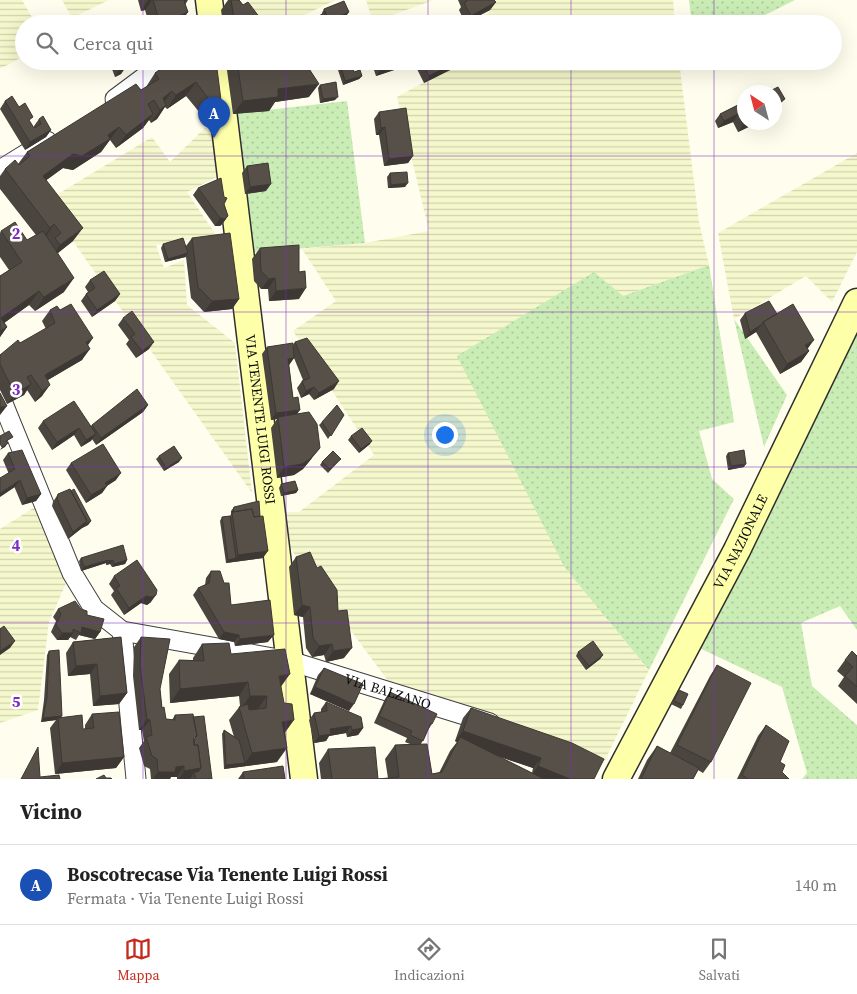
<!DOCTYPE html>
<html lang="it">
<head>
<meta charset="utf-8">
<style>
	body { margin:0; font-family:"Source Serif 4",serif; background:#f2f2f2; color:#222 }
	.compass { position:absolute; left:737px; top:85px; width:45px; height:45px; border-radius:50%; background:#fff; box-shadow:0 5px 20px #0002; rotate:324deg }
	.you { position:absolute; left:444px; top:434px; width:18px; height:18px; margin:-12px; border:4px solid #fff; border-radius:50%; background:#1a73e8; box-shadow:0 0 0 8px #1a73e833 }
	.badge { display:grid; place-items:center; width:32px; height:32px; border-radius:50%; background:#c52b1d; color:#fff; font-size:16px; font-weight:700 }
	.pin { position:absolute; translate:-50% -41px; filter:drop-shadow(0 1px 2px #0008) }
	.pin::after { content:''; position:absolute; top:26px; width:18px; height:15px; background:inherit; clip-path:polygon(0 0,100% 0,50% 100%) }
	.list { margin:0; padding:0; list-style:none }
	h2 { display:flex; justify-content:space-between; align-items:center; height:65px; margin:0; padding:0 20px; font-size:21px }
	h2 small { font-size:16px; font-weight:400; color:#767676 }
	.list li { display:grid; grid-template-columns:32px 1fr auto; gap:15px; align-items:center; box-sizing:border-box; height:80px; padding:0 20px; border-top:1px solid #e0e0e0 }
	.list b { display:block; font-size:19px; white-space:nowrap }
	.list p { margin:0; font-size:16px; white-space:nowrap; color:#767676 }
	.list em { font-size:16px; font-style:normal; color:#767676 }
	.icon { flex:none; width:28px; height:28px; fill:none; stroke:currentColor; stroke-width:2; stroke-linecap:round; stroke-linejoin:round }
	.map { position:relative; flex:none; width:857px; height:779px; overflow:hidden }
	.search { position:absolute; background:#fff; box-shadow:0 5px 20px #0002; left:15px; right:15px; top:15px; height:55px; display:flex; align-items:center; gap:12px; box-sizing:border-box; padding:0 18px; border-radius:28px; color:#767676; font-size:19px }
	.sheet { height:145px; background:#fff }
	nav { display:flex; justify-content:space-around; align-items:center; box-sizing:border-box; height:70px; border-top:1px solid #e0e0e0; background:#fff; font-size:14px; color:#767676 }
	nav a { display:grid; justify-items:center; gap:2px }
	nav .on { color:#c52b1d }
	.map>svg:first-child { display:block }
	.farmland { fill:url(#farmland-rules) }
	.grass { fill:url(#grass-dots) }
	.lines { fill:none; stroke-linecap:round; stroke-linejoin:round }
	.street-casing { stroke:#404040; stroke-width:21 }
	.secondary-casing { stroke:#2f2f2f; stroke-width:29 }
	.street { stroke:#fff; stroke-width:19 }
	.secondary { stroke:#feffa9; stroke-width:26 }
	.wall { fill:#4b453f; fill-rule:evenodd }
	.shaded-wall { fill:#3d3833 }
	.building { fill:#575049; stroke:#3d3833 }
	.grid { fill:none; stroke:#7b2cbf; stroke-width:1; stroke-opacity:0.55 }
	.labels { text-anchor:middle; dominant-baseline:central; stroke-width:5; stroke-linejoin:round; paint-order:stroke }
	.street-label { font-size:14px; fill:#0d0d0d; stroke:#fff }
	.grid-label { font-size:16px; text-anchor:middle; font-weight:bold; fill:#7b2cbf; stroke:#fff; stroke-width:5; stroke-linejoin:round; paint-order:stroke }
</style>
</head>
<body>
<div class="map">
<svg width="857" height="779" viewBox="0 0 857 779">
	<defs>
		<pattern id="farmland-rules" width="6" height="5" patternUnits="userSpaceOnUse" patternTransform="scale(1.25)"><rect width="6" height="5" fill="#f5f7cc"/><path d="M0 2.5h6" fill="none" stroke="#d1d3ae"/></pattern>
		<pattern id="grass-dots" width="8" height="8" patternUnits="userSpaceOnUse" patternTransform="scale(1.25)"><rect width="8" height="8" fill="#caecb5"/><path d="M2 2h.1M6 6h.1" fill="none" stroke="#acc99a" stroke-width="1.8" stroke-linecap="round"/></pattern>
	</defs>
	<rect width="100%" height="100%" fill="#fffeee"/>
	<path class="farmland" d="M0 0H22L36 24H24V56L0 69Z
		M62 0H109L72 18Z
		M248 0H336L285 24H261Z
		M366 0H434L373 22Z
		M484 0H673L675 24H469L489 13Z
		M463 61H679L699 222 709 265 623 296 565 568 649 670 603 764 518 723 391 685 284 540 280 512H299L374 455 293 331 336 301 302 249 365 243 429 231 397 97Z
		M205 128 217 136V177L187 192 216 235 156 245 164 268 184 260 187 305 235 343 252 493 45 202 152 137 170 162Z
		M857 153V252L832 302 806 276 734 319 718 233Z
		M38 505 67 581 49 622 38 710 0 723V529Z"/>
	<path class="grass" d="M689 0H795L747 24H692Z
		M347 101 365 243 249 253 233 114Z
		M709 265 734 422 699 431 712 479 734 499 649 670 565 568 457 356 594 272 623 296Z
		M734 319 787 395 764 447Z
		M857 325V630L840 606 801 623 812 686 857 725V779H802L807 773 782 687 697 647Z"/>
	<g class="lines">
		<defs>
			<g id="street">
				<path d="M115 99 166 61"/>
				<path d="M0 170 47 141"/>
				<path id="s1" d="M0 396 72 573 94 609 122 631 290 661 490 723"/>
				<path d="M122 631 136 779"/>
			</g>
			<g id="secondary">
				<path d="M209 0 212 24"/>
				<path id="s2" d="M217 61 304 779"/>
				<path id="s3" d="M616 779 737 550 857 302"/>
			</g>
		</defs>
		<use href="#street" class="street-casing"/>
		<use href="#secondary" class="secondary-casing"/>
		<use href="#street" class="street"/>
		<use href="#secondary" class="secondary"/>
	</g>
	<path class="wall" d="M138 0H188L185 5 188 12 180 23 178 24H149L145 10 141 11Z
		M228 0H239L243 5 263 22 262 24H223L221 10Z
		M458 0H494L496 2 490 10 465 23 459 10 461 7Z
		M324 9 347 15 331 22 307 23 322 14V13Z
		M109 61H130L125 63 121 74 115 77Z
		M172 61 221 100 211 114 205 119 186 96 167 109 165 107 157 119 151 123 149 120 143 128 116 148 110 140 101 152 73 170 63 168 46 180 73 241 58 253 64 292 35 311 29 305 4 323 7 327 0 337V276L9 270 0 257V233L1 231 27 240 36 235 0 189V176L5 169 18 164 27 152 146 87 155 73Z
		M227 61H313L307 65 309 97 275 102 269 111 233 114 226 63Z
		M371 61H402L397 69 376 76Z
		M413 61H461L458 66 424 83Z
		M340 63 354 72 362 76 359 79 343 85 337 67Z
		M320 85 335 100 320 103 318 88Z
		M5 101 19 107 30 122 34 128V126L39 119 51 130 46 137 25 150 0 109Z
		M744 102 759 122 738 132 733 122 718 128 715 121 720 114Z
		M379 112 413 156 408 163 384 166 379 135H376L374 119Z
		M247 166 266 191 245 194 242 173Z
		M390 173 405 187 388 188 387 177Z
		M198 188 224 204 228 216 223 223 220 226H215L193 195Z
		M192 238 239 299 232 309 204 312 191 298 186 257 165 262 161 248 163 244 186 246Z
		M260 248 299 299 269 301 268 289H261L254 281 252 259Z
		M90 280 120 294 115 301 92 317 81 301 86 294 88 292 85 287Z
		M50 310 88 345 82 360 47 380 42 396 35 402 27 390 24 395 7 404 0 390V355L20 343 46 329 42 321Z
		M745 313 777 314 809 351 801 362 780 374 756 332 745 339 740 320Z
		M123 318 149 349 136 358 126 344 129 340 118 325Z
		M295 342 334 389 314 400 309 394 301 398 297 388 302 381 303 380 294 358 289 365 293 398 297 414 312 458 303 469 294 475 277 478 271 428 277 419 271 420 262 354 267 347 293 345Z
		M148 405 143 412 96 445 92 439 81 447 74 435 52 450 38 428 43 421 91 426 92 425Z
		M344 415 328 439 319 425 322 422Z
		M351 436 370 444 359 453 348 440Z
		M8 453 41 494 36 501 22 505 3 460Z
		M728 453 744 467 728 470 726 456Z
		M159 456 179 462 164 471 156 459Z
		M322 462H338L328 473 320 465Z
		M71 463 116 480 107 486 102 493 86 503 66 470Z
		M281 484 298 490 296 493 281 496 279 488Z
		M71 491 91 521 88 525 82 528 68 539 52 506 53 502 58 494Z
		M234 507 263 558 226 563 220 521 222 517 230 516 231 514V511Z
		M296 557 317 568 338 611 344 658 326 662 324 655 312 657 306 648 303 617 294 615 289 567Z
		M81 558 127 560 125 564 112 567 110 564 106 565V563L81 571 79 561Z
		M211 571 231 605 268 642 235 646 234 642 219 639 193 595 198 588 205 585 206 578Z
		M114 576 151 602 147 605 141 603 124 615 111 595 114 591 109 584Z
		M58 609H81L87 615 100 632 95 639 79 635 76 640 70 637 68 640H57L51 632 56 621 53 617Z
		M121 637 127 693 119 704 93 706 90 674 68 676 66 653 73 642Z
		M141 637 160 689 162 708 166 719 172 720 175 715 212 779H177V777H171L170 779H151L150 769 144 766 139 748 144 741 142 730H139L133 676 134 647Z
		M202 644 231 654 281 687 284 734 277 762 224 769 222 734 224 730 234 737 229 720 240 706 239 696 170 703 169 674 179 660H193V658Z
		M49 651 61 717 83 729H85V725L92 714 124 757 116 768 55 774 50 728 56 720 41 722 44 700 47 655Z
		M578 652 603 655 600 659 586 670 576 656Z
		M857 656V704L838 686 844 677 837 671 845 660Z
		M717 665 711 762 703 773 698 770 693 779H638L647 760 657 746 670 753 710 676Z
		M324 668 349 711 310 694 318 675Z
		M679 690 683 705 681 709 671 704Z
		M390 692 432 724 427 731 421 744 432 774 439 773 450 751 457 742 455 741 463 718 471 708 594 779H321L319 763 328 749 378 779 388 778 385 759 395 745 410 744 405 742 407 738 374 723 385 699ZM497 756 533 768 532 773Z
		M326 702 363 728 358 735 347 737 346 733 329 736 326 741 314 743 309 720 314 713 321 712V709Z
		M766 725 780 762 782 772 789 779H737L758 736Z
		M243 772 285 779H238Z"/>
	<path class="shaded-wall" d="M148 0H152L145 10 141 11Z
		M496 2 490 10 465 23 471 16Z
		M188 12 180 23 160 24Z
		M349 12 347 15 328 24 329 21Z
		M303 61H313L294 74Z
		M402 61 397 69 376 76 381 69Z
		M458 61H461L458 66 424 83 429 76Z
		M126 67 121 74 115 77 120 69Z
		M362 76 359 79 343 85 345 81Z
		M196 82 186 96 167 109 176 95Z
		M319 84 309 97 275 102 269 111 233 114 243 101 278 89Z
		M172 91 163 104V98Z
		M338 97 335 100 320 103 323 99Z
		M785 99 782 102 774 106V104Z
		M221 100 211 114 205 119 214 106Z
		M166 105 157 119 151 123 160 110Z
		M153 114 143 128 116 148 126 135Z
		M738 114 733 122 718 128 724 121Z
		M749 122H759L738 132 743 125Z
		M119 127 101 152 73 170 63 168 33 190 43 176 73 154 108 135Z
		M385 127 379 135H376L381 128Z
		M51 130 46 137 25 150 30 142Z
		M413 156 408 163 384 166 389 159Z
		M408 183 405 187 388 188 391 185Z
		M271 184 266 191 245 194 250 187Z
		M228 216 223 223 220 226H215L220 218Z
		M54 224 45 238 41 241 50 228Z
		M83 228 73 241 50 259 60 245Z
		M188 253 185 257 165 262 168 259Z
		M74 278 64 292 35 311 44 297Z
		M275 278 268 289H261L269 279Z
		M306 288 299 299 269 301 276 291Z
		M39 291 29 305 0 326 1 318Z
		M120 294 115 301 92 317 97 310Z
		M239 299 232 309 204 312 212 301Z
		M761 325 756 332 745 339 750 332Z
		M7 327 0 337V331Z
		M93 338 86 348V342Z
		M814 340 806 351 805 345Z
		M154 342 149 349 136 358 142 351Z
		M90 349 82 360 38 386 45 375Z
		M809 351 801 362 780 374 787 364Z
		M294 358 289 365 283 366 288 359Z
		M339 381 334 389 314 400 319 393Z
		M31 384 24 395 7 404 15 394Z
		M50 385 42 396 35 402 42 391Z
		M314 387 309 394 301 398 306 391Z
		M148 405 143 412 96 445 101 438Z
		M7 406 0 415V407Z
		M300 410 295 417H278L277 419 271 420 276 413Z
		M79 428 74 435 52 450 57 442Z
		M96 434 91 441 81 447 86 440Z
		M372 441 370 444 359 453 361 449Z
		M8 443 5 447 0 450 2 447Z
		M320 448 312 458 303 469 294 475 277 478 284 467Z
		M182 458 179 462 164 471 166 468Z
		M746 464 744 467 728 470 731 466Z
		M121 473 116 480 100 490 105 483Z
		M20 480 15 487 0 497V493Z
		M107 486 102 493 86 503 91 495Z
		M298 490 296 493 281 496 284 493Z
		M41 494 36 501 22 505 27 498Z
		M87 521 82 528 68 539 73 532Z
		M91 521 88 525 82 528 84 525Z
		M268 551 263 558 226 563 228 560 236 558 238 555Z
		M109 560 106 563 81 571 84 567Z
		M113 560 110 564 106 565 109 561Z
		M127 560 125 564 112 567 114 564Z
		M156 595 151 602 147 605 141 603 124 615 129 608 146 596Z
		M302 605 310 607 303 617 294 615Z
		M82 627 100 632 95 639 79 635 81 633Z
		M224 632 239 635 234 642 219 639Z
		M62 633H73L68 640H57Z
		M274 635 268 642 235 646 240 639Z
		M15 641 10 648 0 655V651Z
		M332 644 324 655 312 657 319 646Z
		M352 648 344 658 326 662 333 651Z
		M603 655 600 659 586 670 589 666Z
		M97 664 90 674 68 676 76 666Z
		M290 674 280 688 279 676Z
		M248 682 239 696 170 703 180 689Z
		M315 687 354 704 349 711 310 694Z
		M127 693 119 704 93 706 100 696Z
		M250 696H267L257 710H240Z
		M62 716 59 720 58 718 56 720 41 722 43 718Z
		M147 719 150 720 142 730H139Z
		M294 720 284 734 282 722Z
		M351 726 346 733 329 736 326 741 314 743 319 736 330 729Z
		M363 728 358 735 347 737 352 730Z
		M463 731 541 758 533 768 457 742 460 737 457 742 455 741Z
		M287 748 277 762 224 769 226 765 245 763 252 753Z
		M124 757 116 768 55 774 62 763Z
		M184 766 177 777H171L170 779H153L158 772 176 767Z
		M538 766 570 779H538L531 776Z
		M201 768 195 776 194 772 190 779H179L184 771Z"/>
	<path class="building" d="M153 0H187L184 1 188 12 160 24Z
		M231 0H239L243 5 248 2 263 22 261 24H235Z
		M467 0H494L496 2 471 16 464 3 467 1Z
		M344 1 349 12 329 21 324 9Z
		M324 13 331 24H299L305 20 307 23Z
		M386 21 387 24H380Z
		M117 61H124L126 67 120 69Z
		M172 61H216L221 100 214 106 196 82 176 95 172 91 163 98 166 105 160 110 154 100 148 104 153 114 126 135 119 127 108 135 110 139 82 156 73 154 43 176 83 228 60 245 55 238 61 233 54 224 50 228 5 169 15 160 19 165 30 156 27 152 136 84 141 90 159 79 155 73Z
		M237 61H304L319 84 278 89V97L243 101Z
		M346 61H351L354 72 360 70 362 76 345 81 340 63Z
		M378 61H402L381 69Z
		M422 61H458L429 76Z
		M336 82 338 97 323 99 320 85Z
		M778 87 785 99 774 104V92H768Z
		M12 96 19 107 25 103 33 117 29 120 34 128 41 124 39 119 43 116 51 130 30 142 5 101Z
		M744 102V122H749L743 125 738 114 724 121 720 114Z
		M406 108 413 156 389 159 385 127 381 128 379 112Z
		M268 163 271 184 250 187 247 166Z
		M407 172 408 183 391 185 390 173Z
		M221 178 224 197 227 198 224 204 228 216 225 219 220 218 198 188Z
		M15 222 27 240 43 231 74 278 44 297 39 291 1 318 7 327 0 331V276L22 262 1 231Z
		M230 233 239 299 212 301 198 287 192 238Z
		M183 238 188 253 168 259 163 244Z
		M299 245V272L305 271 306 288 276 291 275 278 269 279 261 271 260 248Z
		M104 271 120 294 97 310 86 294 95 288 90 280Z
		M769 301 777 314 763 322 761 325 750 332 745 313Z
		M71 304 93 338 86 342 90 349 45 375 50 385 42 391 31 375 27 377 31 384 15 394 0 364V355L18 340 20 343 55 323 50 310 57 306 60 310Z
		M793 304 814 340 805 345 809 351 787 364 763 322Z
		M132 311 154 342 142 351 131 337 135 334 123 318Z
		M307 338 339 381 319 393 314 387 306 391 302 381 310 378 295 342Z
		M293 343 294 358 288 359 293 398 298 397 300 410 276 413 267 347Z
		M137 389 148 405 101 438 92 425Z
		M0 393 7 406 0 407Z
		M74 401 96 434 86 440 79 428 57 442 43 421Z
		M337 405 344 415 331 436 322 422Z
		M309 412 317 424 320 448 310 459 302 464 284 467 278 417Z
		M362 428 372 441 361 449 351 436Z
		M9 431 13 437 6 441 8 443 2 447 0 444V436Z
		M103 444 121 473 105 483 107 486 91 495 71 463Z
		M174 446 182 458 166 468 159 456Z
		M22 450 41 494 27 498 20 480 0 493V478L15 469 8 453Z
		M744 450 746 464 731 466 728 453Z
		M333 451 341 459 330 469 322 462Z
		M295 481 298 490 284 493 281 484Z
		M70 489 87 521 73 532 57 499 58 494Z
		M74 489 91 521 84 525 87 521 71 491Z
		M259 501 260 516 254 517 252 509 233 512 234 507Z
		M252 509 254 517 263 516 268 551 238 555 232 512Z
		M230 516 236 558 228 560 222 517Z
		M123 545 127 560 114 564 113 560 109 561V560L84 567 81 558Z
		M310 552 317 568 321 566 337 590 338 611 347 610 352 648 333 651 332 644 319 646 313 638 310 607 302 605 296 557Z
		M137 560 157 590 156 595 152 597 146 596 129 608 116 588 120 586 114 576Z
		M211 571H220L224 583H229L231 605 270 600 274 635 240 639 239 635 224 632 198 588 209 583Z
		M75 601 81 609 87 611V615L104 619 100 632 82 627 81 633 73 629V633H62L56 625 61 614 58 609Z
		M4 626 15 641 0 651V629Z
		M121 637 127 693 100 696 97 664 76 666 73 642Z
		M141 637 170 639 160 689 162 708 164 707 166 719 175 720V715L193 714 197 736 194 737V745H198L201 768 184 771V766L176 767 175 772H158L157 759 152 756 146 737 152 735 150 720 147 719 140 666Z
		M593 641 603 655 589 666 578 652Z
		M229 643 231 654 285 649 290 674 279 676 284 703 292 704 294 720 282 722 287 748 252 753 239 707 248 704 249 710 266 708 267 696H250L248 682 180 689 179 660 204 661 202 644Z
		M59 650 62 716 43 718 47 697 49 651Z
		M852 651 857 656V687L845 676 853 667 845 660Z
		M717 665 751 683 711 762 677 745Z
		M324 668 363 684 354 704 315 687Z
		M679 690 688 694 683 705 674 701Z
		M390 692 437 714 432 724 431 723 423 741 410 735 412 731 379 716Z
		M326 702 361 717 363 728 352 730 351 726 330 729 331 734 319 736 314 713 327 711Z
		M471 708 572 743 604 759 594 779H570L538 766 541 758 463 731Z
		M119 712 124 757 62 763 58 718 82 715 83 729 94 728 92 714Z
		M204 716 212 779H196L194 772H198L201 768 198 745H194V739L197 736 193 717Z
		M766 725 789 741 780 762 785 765 782 772 789 779H748L742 775Z
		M224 730 239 740 245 763 226 765Z
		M460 737 544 779H332L328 749 375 747 378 779 399 777 395 745 427 744 432 774 442 772Z
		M657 746 699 768 693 779H641Z
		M38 747 40 777 59 775 60 779H21Z
		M283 766 285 779H244L243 772Z
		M104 775 106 778H111L112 779H96Z"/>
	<path class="grid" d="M143 0V24M286 0V24M428 0V24M571 0V24M714 0V24M143 61V779M286 61V779M428 61V779M571 61V779M714 61V779M0 156H857M0 312H857M0 467H857M0 623H857"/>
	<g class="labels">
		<g class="street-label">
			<text stroke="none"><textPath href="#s2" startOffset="361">VIA TENENTE LUIGI ROSSI</textPath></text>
			<text stroke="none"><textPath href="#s3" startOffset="268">VIA NAZIONALE</textPath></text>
			<text stroke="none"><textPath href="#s1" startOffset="542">VIA BALZANO</textPath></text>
		</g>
	</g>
	<g class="grid-label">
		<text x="16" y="239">2</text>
		<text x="16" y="395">3</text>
		<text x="16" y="551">4</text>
		<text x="16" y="707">5</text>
	</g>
</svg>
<svg class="compass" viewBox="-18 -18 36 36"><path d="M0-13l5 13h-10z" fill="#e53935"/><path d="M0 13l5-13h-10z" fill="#767676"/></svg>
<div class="you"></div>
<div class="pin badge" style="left:214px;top:138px;background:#1a4fb4">A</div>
<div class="search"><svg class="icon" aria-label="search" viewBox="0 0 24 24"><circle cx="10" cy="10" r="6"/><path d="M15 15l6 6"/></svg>Cerca qui</div>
</div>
<section class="sheet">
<h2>Vicino<small></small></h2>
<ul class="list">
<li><span class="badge" style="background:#1a4fb4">A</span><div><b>Boscotrecase Via Tenente Luigi Rossi</b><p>Fermata · Via Tenente Luigi Rossi</p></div><em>140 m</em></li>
</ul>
</section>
<nav>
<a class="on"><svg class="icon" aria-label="map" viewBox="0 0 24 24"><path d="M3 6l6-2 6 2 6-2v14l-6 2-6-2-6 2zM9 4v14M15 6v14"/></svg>Mappa</a>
<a><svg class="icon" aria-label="directions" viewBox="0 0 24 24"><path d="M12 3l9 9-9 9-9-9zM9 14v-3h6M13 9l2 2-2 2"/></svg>Indicazioni</a>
<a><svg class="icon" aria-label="saved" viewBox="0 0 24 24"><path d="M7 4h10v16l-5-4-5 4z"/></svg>Salvati</a>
</nav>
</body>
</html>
